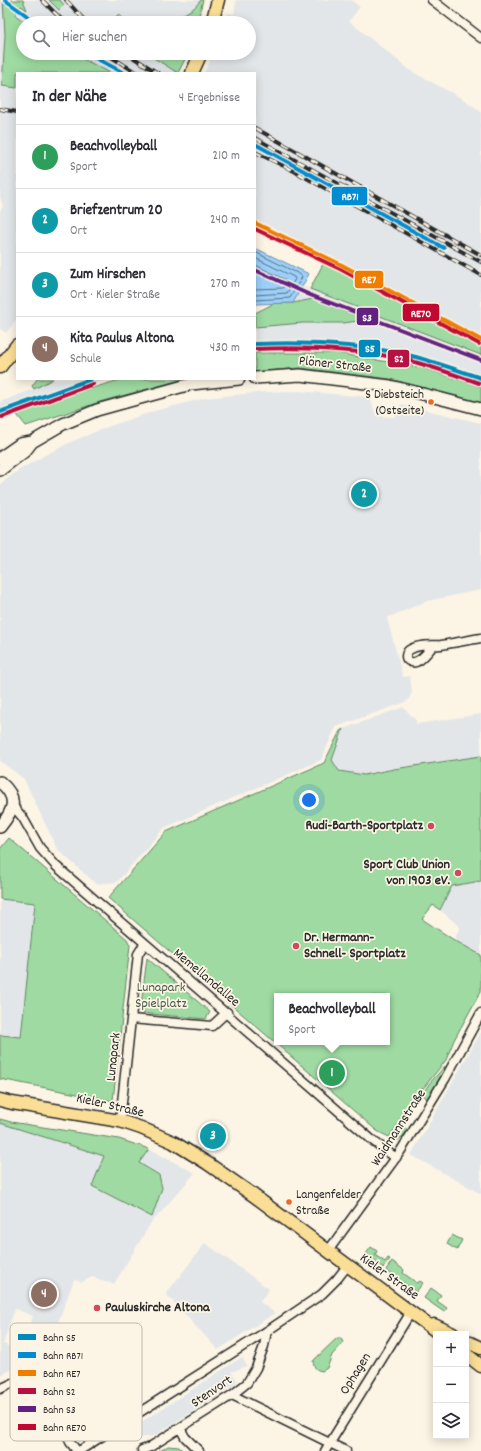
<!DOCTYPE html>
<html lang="de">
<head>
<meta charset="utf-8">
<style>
	body { margin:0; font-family:Dekko,sans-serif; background:#f2f2f3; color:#2b2b33 }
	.controls { position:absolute; right:12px; bottom:12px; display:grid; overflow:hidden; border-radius:0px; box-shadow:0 2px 10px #0003 }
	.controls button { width:36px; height:36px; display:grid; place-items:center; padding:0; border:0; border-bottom:1px solid #e1e1e2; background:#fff; color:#2b2b33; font:20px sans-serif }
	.you { position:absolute; left:309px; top:800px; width:14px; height:14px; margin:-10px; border:3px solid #fff; border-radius:50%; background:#1a73e8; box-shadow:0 0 0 6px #1a73e833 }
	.badge { display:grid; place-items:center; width:26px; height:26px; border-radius:50%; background:#db2777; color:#fff; font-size:13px; font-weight:700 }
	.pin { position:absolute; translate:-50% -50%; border:2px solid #fff; box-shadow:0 1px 4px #0006 }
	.popup { position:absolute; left:274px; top:993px; width:116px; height:52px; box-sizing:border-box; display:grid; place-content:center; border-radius:0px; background:#fff; filter:drop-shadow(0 1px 3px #0005); font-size:13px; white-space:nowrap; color:#7c7c81 }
	.popup b { font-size:15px; color:#2b2b33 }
	.popup::after { content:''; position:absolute; left:50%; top:100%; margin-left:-8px; border:8px solid transparent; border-top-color:#fff }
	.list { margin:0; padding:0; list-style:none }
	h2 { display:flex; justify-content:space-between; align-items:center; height:52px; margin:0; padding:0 16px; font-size:17px }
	h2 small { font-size:13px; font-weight:400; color:#7c7c81 }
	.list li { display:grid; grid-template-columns:26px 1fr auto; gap:12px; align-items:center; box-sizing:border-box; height:64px; padding:0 16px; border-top:1px solid #e1e1e2 }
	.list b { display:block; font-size:15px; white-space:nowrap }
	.list p { margin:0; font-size:13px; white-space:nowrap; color:#7c7c81 }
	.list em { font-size:13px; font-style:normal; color:#7c7c81 }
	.icon { flex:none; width:22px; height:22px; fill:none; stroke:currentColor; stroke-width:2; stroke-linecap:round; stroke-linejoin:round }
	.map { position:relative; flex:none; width:481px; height:1451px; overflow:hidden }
	.search { position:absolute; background:#fff; box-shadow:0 2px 10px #0003; left:16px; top:16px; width:240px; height:44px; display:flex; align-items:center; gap:10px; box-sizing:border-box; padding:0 14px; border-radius:22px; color:#7c7c81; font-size:15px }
	.panel { position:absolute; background:#fff; box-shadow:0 2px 10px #0003; left:16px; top:72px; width:240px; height:308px; border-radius:0px }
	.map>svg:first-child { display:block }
	.built { fill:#e3e6e8 }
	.green { fill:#9edaa1; stroke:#648266; fill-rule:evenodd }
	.water { fill:#9cd0fa; stroke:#6f8ea7 }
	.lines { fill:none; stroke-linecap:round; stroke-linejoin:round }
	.shore { stroke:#586d7e; stroke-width:1 }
	.street-casing { stroke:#2b2b2b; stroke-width:11 }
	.secondary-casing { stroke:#2b2b2b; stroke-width:14 }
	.primary-casing { stroke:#2b2b2b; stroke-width:15 }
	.street { stroke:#fcf5e5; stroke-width:8 }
	.secondary { stroke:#fcf5e5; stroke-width:11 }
	.primary { stroke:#fbde96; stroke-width:12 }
	.rail-casing { stroke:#2b2b2b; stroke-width:4 }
	.rail { stroke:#fcf5e5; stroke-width:2.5; stroke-dasharray:8; stroke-linecap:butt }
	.rail-1-casing { stroke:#fcf5e5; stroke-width:7 }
	.rail-2-casing { stroke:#fcf5e5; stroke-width:7 }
	.rail-3-casing { stroke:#fcf5e5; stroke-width:7 }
	.rail-4-casing { stroke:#fcf5e5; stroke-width:7 }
	.rail-5-casing { stroke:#fcf5e5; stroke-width:7 }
	.rail-6-casing { stroke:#fcf5e5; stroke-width:7 }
	.rail-1 { stroke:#0089bb; stroke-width:4 }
	.rail-2 { stroke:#008bd2; stroke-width:4 }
	.rail-3 { stroke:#ef7d00; stroke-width:4 }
	.rail-4 { stroke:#b51143; stroke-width:4 }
	.rail-5 { stroke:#622181; stroke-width:4 }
	.rail-6 { stroke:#c10831; stroke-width:4 }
	.bus-dot { fill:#f26522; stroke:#fcf5e5; stroke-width:1.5 }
	.poi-dot { fill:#d1495b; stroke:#fcf5e5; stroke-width:1.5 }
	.labels { text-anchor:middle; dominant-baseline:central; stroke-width:3.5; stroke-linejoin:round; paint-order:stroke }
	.bus-label { font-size:13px; fill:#2b2b2b; stroke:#fcf5e5; text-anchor:end }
	.street-label { font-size:14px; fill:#2b2b2b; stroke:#fcf5e5 }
	.poi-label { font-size:14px; font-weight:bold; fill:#2b2b2b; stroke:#fcf5e5; text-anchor:end }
	.park-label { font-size:14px; fill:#485748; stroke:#fcf5e5 }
	.key { fill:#fcf5e5; stroke:#bdb8ad; stroke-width:1 }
	.key-label { font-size:11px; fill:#2b2b2b }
	.line-badge { stroke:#fcf5e5; stroke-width:1.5 }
	.badge-label { font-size:11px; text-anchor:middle; font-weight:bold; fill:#fff }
</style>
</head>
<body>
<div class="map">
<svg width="481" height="1451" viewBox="0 0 481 1451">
	<rect width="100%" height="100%" fill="#fcf5e5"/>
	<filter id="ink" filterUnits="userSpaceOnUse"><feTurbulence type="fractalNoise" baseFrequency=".025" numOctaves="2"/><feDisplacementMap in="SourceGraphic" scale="8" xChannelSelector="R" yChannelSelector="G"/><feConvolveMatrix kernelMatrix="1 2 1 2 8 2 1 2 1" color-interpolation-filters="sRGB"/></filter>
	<g filter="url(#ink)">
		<path class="built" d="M0 0H203L197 23H23V53H188L178 73 176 72 175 73H17V319L6 333 0 329V211L3 206 0 197Z
			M236 0H351L360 7 349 21 411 71 465 100 481 112V345L414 311 363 282 255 229V73H204L214 53H249V23H225L228 13 234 14Z
			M255 265 292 282 481 355V383L452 372 414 362 360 352 329 348 299 347 255 349V327L303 323H343L270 290Z
			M53 379H109L30 404 0 416V402L34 389Z
			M298 391 370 397 376 416 395 417 401 404 481 423V590L427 601 387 618 403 677 410 676 412 692 409 699 406 702 336 727 321 760 164 828 117 882 96 884 57 849 24 779 0 761V484L19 470 47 454 75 440 110 426 154 411 205 398 263 392Z
			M403 707 415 719 417 724 481 714V756L394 769 364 775 339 771 332 760 343 729Z
			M481 881V954L454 940 460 927 440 910 452 886Z
			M0 899 35 903 21 1038 0 1035Z
			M481 1032V1194L411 1155Z
			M0 1119 11 1122 119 1139 149 1149 195 1173 155 1219 154 1218 114 1284 92 1277 82 1282 74 1280 57 1325 54 1323 49 1336 29 1329 33 1316 15 1309 3 1344 39 1357V1358L0 1375Z
			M205 1243 269 1289 260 1302 275 1313 218 1350 166 1294Z
			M242 1357 247 1366 231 1372 236 1378 237 1381 234 1385 154 1436 138 1438 132 1428Z"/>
		<path class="green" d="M3 0H23L27 10 21 6 15 15 26 23H23V53H71L111 73H17V88L2 86 5 35Z
			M49 0H60L64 5 59 10Z
			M201 0H203L197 23H177L179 17 194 8Z
			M119 14 126 23H109Z
			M146 53H188L178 73Z
			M324 262 363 282 414 311 481 345V355L310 289Z
			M313 299 366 320 343 323H303L255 327V313L275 303H293Z
			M255 353H336L423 368 481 387V403L390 379 300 368 255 372Z
			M37 379H53L34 389 32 386Z
			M123 379H185L103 401 26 426 14 411Z
			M343 729 332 760 339 771 364 775 394 769 481 756V881L452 886 440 910 433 905 422 919 454 940 481 955V991L454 1040 446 1060 421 1091 389 1137 377 1131 108 898 166 832 324 763 340 731ZM277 996H387V1042H277Z
			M9 838 127 939 130 945 113 1101 0 1079V1035L21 1037 35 903 0 899V849Z
			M147 958 210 1012 206 1019 140 1013Z
			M445 1066V1069L428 1099 422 1095 429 1084Z
			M0 1119 11 1122 119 1139 149 1149 139 1163 159 1175 162 1188 152 1217 92 1186 104 1156 0 1123Z
			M402 1126 408 1130C403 1137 399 1141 390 1143Z
			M452 1235 462 1240 457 1250 447 1244Z
			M371 1247 377 1251 375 1255 385 1262 388 1258 390 1259 383 1268 366 1254Z
			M392 1261 404 1270 403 1273 417 1283 420 1281 423 1283 416 1292 386 1270Z
			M431 1288 441 1295 437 1301 447 1308 444 1312 424 1298Z
			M337 1338H341L343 1343 332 1355 327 1368 322 1371C316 1370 314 1368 313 1361Z
			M168 1446 179 1447 183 1451H160Z"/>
		<path class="water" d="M255 248 309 274 293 303 255 304Z"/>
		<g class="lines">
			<path class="shore" d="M255 252 301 275 302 277 290 298 255 300
				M255 258 294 277 295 279 287 293 255 295
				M255 265 286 280 287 282 283 288 255 289"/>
			<defs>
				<path id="street" d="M432 0 481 38
					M433 646C428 651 418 667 409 661 404 658 406 651 411 649 420 644 431 646 441 645 455 643 468 640 481 638
					M13 806 23 818 40 848 56 866 372 1140 396 1158
					M131 1019 212 1026 227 1012
					M120 1121 138 954 145 943
					M328 1251 400 1152 445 1079 481 1013
					M0 1389 30 1375 42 1379 49 1386 70 1442 77 1451
					M232 1395 346 1451
					M180 1428 185 1437 199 1451
					M142 1450 150 1447 232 1395 247 1383 256 1368 264 1346 267 1331
					M79 1451 267 1331 322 1294 337 1279 348 1265
					M325 1451 411 1312"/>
				<path id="secondary" d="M255 378 300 375 390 386 415 392 481 409
					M0 458 20 444 32 442 63 424 97 410 191 384 239 379
					M0 470 25 451 32 442
					M0 782C19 798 14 810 0 827"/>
				<path id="primary" d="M212 23 218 0
					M192 73 201 53
					M0 367 17 345
					M0 1100 12 1103 120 1121 141 1128 173 1142 207 1163 253 1195 440 1334
					M434 1325 453 1334
					M466 1341 481 1348
					M466 1354 481 1366"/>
			</defs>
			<use href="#street" class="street-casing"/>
			<use href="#secondary" class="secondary-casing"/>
			<use href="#primary" class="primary-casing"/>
			<use href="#street" class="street"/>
			<use href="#secondary" class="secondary"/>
			<use href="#primary" class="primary"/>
			<defs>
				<path id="rail" d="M42 0 65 23
					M66 0 87 23
					M105 53 137 73
					M126 53 158 73
					M0 109 17 112
					M255 128 481 255
					M255 138 481 262
					M255 152 294 171 481 275"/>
			</defs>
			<use href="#rail" class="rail-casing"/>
			<use href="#rail" class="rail"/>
			<defs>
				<path id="rail-1" d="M255 344C306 342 358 344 408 355 433 361 457 370 481 378
					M0 412 91 379"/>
				<path id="rail-2" d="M5 0 37 23
					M86 53 124 73
					M255 144 444 248"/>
				<path id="rail-3" d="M255 223 342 265 481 340"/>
				<path id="rail-4" d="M255 349C306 347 357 349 407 360 431 366 455 375 479 383
					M2 417 93 384"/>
				<path id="rail-5" d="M255 270 310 295 481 360"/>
				<path id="rail-6" d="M255 229 340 269 479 344"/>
			</defs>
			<use href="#rail-1" class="rail-1-casing"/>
			<use href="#rail-2" class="rail-2-casing"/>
			<use href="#rail-3" class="rail-3-casing"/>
			<use href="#rail-4" class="rail-4-casing"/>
			<use href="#rail-5" class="rail-5-casing"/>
			<use href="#rail-6" class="rail-6-casing"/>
			<use href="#rail-1" class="rail-1"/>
			<use href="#rail-2" class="rail-2"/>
			<use href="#rail-3" class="rail-3"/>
			<use href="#rail-4" class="rail-4"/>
			<use href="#rail-5" class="rail-5"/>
			<use href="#rail-6" class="rail-6"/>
		</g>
	</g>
	<g class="bus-dot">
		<circle cx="431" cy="402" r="3.5"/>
		<circle cx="289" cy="1202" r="3.5"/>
	</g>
	<g class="poi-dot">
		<circle cx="431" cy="826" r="4"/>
		<circle cx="458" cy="873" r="4"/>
		<circle cx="296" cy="946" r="4"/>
		<circle cx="97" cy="1308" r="4"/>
	</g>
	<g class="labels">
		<g class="bus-label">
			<text x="424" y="395">S Diebsteich<tspan x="424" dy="16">(Ostseite)</tspan></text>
			<text x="296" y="1195" text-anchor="start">Langenfelder<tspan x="296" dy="16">Straße</tspan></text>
		</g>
		<g class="street-label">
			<text transform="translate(335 365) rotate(6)">Plöner Straße</text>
			<text transform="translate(206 978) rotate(40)">Memellandallee</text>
			<text transform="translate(114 1057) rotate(-84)">Lunapark</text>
			<text transform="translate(110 1106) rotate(13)">Kieler Straße</text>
			<text transform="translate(399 1128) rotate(-57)">Waidmannstraße</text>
			<text transform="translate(389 1277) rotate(36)">Kieler Straße</text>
			<text transform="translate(356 1374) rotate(-58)">Ophagen</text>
			<text transform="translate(212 1392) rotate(-34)">Stenvort</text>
		</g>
		<g class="poi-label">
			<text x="423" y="826">Rudi-Barth-Sportplatz</text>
			<text x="450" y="865">Sport Club Union<tspan x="450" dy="16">von 1903 eV.</tspan></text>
			<text x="304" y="938" text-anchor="start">Dr. Hermann-<tspan x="304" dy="16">Schnell- Sportplatz</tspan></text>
			<text x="105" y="1308" text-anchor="start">Pauluskirche Altona</text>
		</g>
		<g class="park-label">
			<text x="161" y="988">Lunapark<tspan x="161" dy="16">Spielplatz</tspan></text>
		</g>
	</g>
	<rect x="10" y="1323" width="132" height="118" rx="6" class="key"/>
	<rect x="18" y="1334" width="18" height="6" fill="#0089bb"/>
	<rect x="18" y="1352" width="18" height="6" fill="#008bd2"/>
	<rect x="18" y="1370" width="18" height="6" fill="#ef7d00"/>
	<rect x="18" y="1388" width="18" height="6" fill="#b51143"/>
	<rect x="18" y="1406" width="18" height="6" fill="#622181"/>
	<rect x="18" y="1424" width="18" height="6" fill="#c10831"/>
	<g class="key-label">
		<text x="43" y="1341">Bahn S5</text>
		<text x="43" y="1359">Bahn RB71</text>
		<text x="43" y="1377">Bahn RE7</text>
		<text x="43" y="1395">Bahn S2</text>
		<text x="43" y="1413">Bahn S3</text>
		<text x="43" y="1431">Bahn RE70</text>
	</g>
	<g class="line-badge">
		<rect x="331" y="186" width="37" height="20" rx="4" fill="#008bd2"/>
		<rect x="354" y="270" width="30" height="19" rx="4" fill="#ef7d00"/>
		<rect x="402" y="303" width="38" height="19" rx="4" fill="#c10831"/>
		<rect x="356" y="307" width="23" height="19" rx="4" fill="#622181"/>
		<rect x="358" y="339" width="23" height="19" rx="4" fill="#0089bb"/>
		<rect x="387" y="349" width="23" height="19" rx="4" fill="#b51143"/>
	</g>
	<g class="badge-label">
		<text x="350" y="200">RB71</text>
		<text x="369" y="283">RE7</text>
		<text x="421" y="317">RE70</text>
		<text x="367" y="321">S3</text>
		<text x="370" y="352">S5</text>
		<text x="399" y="362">S2</text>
	</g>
</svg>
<div class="controls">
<button>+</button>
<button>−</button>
<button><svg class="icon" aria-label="layers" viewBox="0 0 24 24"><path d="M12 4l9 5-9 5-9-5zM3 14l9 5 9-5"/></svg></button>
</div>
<div class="you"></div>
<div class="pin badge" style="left:332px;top:1073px;background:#2e9e5b">1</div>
<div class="popup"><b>Beachvolleyball</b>Sport</div>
<div class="pin badge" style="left:364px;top:494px;background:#0f9aa8">2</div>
<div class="pin badge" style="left:213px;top:1136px;background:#0f9aa8">3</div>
<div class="pin badge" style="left:44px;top:1294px;background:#8d6e63">4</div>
<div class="search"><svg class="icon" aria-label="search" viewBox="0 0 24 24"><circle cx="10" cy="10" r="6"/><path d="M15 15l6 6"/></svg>Hier suchen</div>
<section class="panel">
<h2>In der Nähe<small>4 Ergebnisse</small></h2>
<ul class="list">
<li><span class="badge" style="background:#2e9e5b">1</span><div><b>Beachvolleyball</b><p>Sport</p></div><em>210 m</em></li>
<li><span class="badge" style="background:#0f9aa8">2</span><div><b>Briefzentrum 20</b><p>Ort</p></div><em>240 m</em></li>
<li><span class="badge" style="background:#0f9aa8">3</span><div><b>Zum Hirschen</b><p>Ort · Kieler Straße</p></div><em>270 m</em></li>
<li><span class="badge" style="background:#8d6e63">4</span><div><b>Kita Paulus Altona</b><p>Schule</p></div><em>430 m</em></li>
</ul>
</section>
</div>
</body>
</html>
